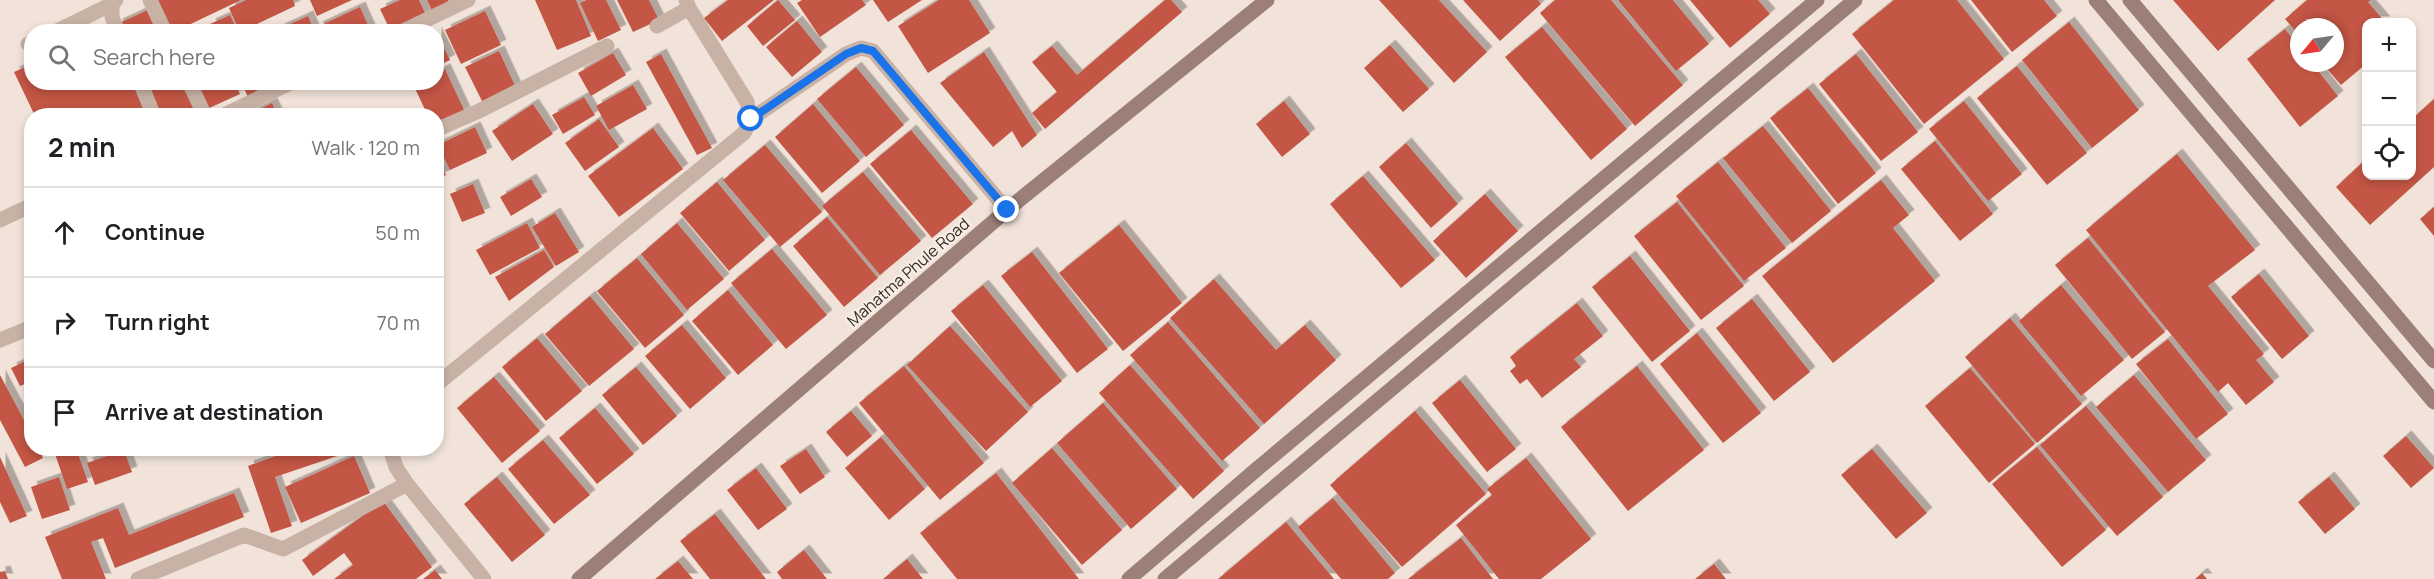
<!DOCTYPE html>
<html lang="en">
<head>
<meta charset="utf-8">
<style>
	body { margin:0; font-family:Manrope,sans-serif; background:#f6f6f6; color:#202124 }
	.controls { position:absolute; right:18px; top:18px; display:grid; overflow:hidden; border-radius:12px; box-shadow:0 3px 9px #0003 }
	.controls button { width:54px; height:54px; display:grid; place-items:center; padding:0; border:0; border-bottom:2px solid #e0e0e0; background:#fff; color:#202124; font:30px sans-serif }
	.compass { position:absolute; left:2290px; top:18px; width:54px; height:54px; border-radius:50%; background:#fff; box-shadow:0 3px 9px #0003; rotate:241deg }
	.stop { position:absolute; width:18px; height:18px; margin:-14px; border:4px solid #1a73e8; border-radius:50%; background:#fff }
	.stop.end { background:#1a73e8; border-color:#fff; box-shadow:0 2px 6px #0008 }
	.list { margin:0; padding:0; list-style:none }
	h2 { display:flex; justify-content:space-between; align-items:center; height:78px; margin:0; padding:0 24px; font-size:26px }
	h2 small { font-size:20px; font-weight:400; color:#757577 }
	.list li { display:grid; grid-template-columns:39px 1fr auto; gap:18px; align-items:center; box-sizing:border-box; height:90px; padding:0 24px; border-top:2px solid #e0e0e0 }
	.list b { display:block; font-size:22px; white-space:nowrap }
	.list em { font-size:20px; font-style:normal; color:#757577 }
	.icon { flex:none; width:33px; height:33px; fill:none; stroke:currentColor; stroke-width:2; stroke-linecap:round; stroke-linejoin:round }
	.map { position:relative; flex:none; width:2434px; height:579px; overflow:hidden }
	.search { position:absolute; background:#fff; box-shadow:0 3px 9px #0003; left:24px; top:24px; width:420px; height:66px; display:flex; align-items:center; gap:15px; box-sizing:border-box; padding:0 21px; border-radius:24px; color:#757577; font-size:22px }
	.panel { position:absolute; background:#fff; box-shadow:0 3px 9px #0003; left:24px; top:108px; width:420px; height:348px; border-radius:24px }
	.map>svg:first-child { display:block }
	.building { fill:#c35644; filter:url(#shadow) }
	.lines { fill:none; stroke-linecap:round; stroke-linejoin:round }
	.street { stroke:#c8b2a5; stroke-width:15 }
	.secondary { stroke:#9c8077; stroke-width:15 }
	.route { stroke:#1a73e8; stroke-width:8 }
	.labels { text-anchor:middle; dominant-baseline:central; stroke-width:4.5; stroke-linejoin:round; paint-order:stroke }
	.street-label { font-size:16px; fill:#342926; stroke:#f8eee5 }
</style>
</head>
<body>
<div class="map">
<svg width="2434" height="579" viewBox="0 0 2434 579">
	<defs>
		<filter id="shadow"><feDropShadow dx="5.5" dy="-5.5" stdDeviation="0" flood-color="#0004"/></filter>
	</defs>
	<rect width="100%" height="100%" fill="#f1e3d9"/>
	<path class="building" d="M157 0H241L174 32H170Z
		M246 0H293L295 6 240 32 229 8Z
		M310 0H352L317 16Z
		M400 0H419L426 15 391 32 380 9Z
		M427 0H448L450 5 433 13Z
		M535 0H576L591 36 557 50Z
		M586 0H606L621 30 598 41 580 3Z
		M617 0H649L659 20 633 32Z
		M728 0H774L722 41 704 18Z
		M778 0 795 20 763 46 747 26Z
		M802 0H862L866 5 820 37 797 3Z
		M873 0H922L888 22Z
		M939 0H969L990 33 928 73 898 26Z
		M1165 0H1171L1182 12 1045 129 1032 113 1057 92 1032 62 1052 46 1077 75Z
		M1379 0H1439L1487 52 1454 83Z
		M1463 0H1538L1541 4 1500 41Z
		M1555 0H1611L1683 85 1635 126 1540 13Z
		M1618 0H1673L1709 44 1676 71Z
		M1690 0H1758L1770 14 1730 48Z
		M1894 0H1957L2004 59 1924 124 1852 34Z
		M1971 0H2044L2057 16 2012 52Z
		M2173 0H2275L2218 51Z
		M2307 0H2371L2368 2 2385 22H2366V64L2341 85 2322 63H2335V27H2299V35L2285 19Z
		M360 7 371 32H320L317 27Z
		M150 9 161 32H120L117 24Z
		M485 11 501 45 461 64 445 30Z
		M230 15 238 32H213L210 24Z
		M308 16 315 32H280L279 29Z
		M797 21 822 52 792 77 766 47Z
		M2069 22 2139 110 2092 148 2022 60Z
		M1542 27 1627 129 1591 160 1505 57Z
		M2285 29 2299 47V63H2312L2338 96 2300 127 2247 59Z
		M436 32 450 60 436 67Z
		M1390 45 1429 89 1403 112 1364 68Z
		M499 51 517 90 484 105 465 67Z
		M984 52 1037 135 1022 148 1012 131 993 147 940 83Z
		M613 53 626 75 591 96 578 73Z
		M661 54 712 148 697 155 646 62Z
		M1856 54 1918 132 1881 161 1819 84Z
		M32 64V82H133L148 116H35L14 72Z
		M2017 66 2087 153 2047 185 1977 98Z
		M856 67 904 125 866 157 817 99Z
		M445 69 465 112 436 125V116H428L413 84 436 82V73Z
		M144 82H184L199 116H158Z
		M192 82H234L240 94 205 110Z
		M241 82H279L248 97Z
		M633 85 647 109 609 130 596 106Z
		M1808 88 1876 173 1838 204 1770 118Z
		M584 97 595 115 563 134 552 115Z
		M2434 99V167L2370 225 2336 187 2366 159V176H2412V119Z
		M1284 101 1310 134 1282 157 1256 124Z
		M1964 101 2022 174 1988 201 1929 129Z
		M272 103 278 116H246Z
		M533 104 553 134 512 161 492 131Z
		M813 104 860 161 822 193 775 137Z
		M599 119 619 147 585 171 565 143Z
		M1763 126 1831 211 1792 243 1723 158Z
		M475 127 487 153 450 170 438 145Z
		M653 128 683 169 619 217 588 176Z
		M911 130 973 204 932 238 870 164Z
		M1935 141 1993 214 1960 241 1901 169Z
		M1406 143 1458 204 1431 228 1379 167Z
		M765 145 822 212 780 247 723 180Z
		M2177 154 2255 250 2208 286 2264 354 2256 360 2274 382 2246 405 2228 383 2218 392 2086 230Z
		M436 155 446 175 436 179Z
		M1718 162 1786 248 1744 281 1676 196Z
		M863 172 921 241 880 275 822 206Z
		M1363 176 1435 260 1401 288 1330 204Z
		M531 179 542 197 511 216 500 197Z
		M1881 180 1909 215 1893 228 1935 281 1833 363 1762 276Z
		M717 182 765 240 729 271 680 213Z
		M473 184 485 213 462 222 450 194Z
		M1485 194 1518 231 1466 278 1433 241Z
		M1677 202 1744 286 1701 320 1634 236Z
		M2434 207V236L2420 219Z
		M555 213 579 252 556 266 532 227Z
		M827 217 878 278 844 307 793 246Z
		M527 223 540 248 490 275 476 250Z
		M677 223 724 279 687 310 641 254Z
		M1119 225 1182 303 1123 351 1059 273Z
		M2088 238 2165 332 2132 359 2055 265Z
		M772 249 827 315 786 349 731 283Z
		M544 250 554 267 509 301 495 277Z
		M1032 252 1108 349 1077 373 1001 276Z
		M1630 256 1690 331 1652 362 1592 287Z
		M637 258 684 315 645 348 597 291Z
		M2259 274 2309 336 2282 359 2231 297Z
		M1214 279 1276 350 1305 325 1336 360 1264 424 1170 318Z
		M983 285 1062 381 1030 407 951 311Z
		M2061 285 2124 360 2081 396 2019 321Z
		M728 290 773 345 738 375 692 321Z
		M590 296 634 349 589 386 545 334Z
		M1752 299 1810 372 1774 401 1716 328Z
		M1577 303 1603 336 1574 359 1581 367 1542 398 1527 379 1520 384 1510 371 1516 366 1510 357Z
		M2010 318 2082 404 2037 443 1965 357Z
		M1168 322 1260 428 1222 461 1130 355Z
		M682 325 726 378 690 409 645 356Z
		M950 326 1028 412 986 451 907 365Z
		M1697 333 1761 413 1723 443 1660 364Z
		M537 338 582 391 546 421 502 367Z
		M2168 339 2228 414 2196 439 2136 364Z
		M32 358V381L20 386 11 368Z
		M1130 365 1224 471 1193 499 1099 393Z
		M904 366 984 463 940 500 859 403Z
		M1637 366 1704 450 1628 511 1561 427Z
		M636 367 677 416 643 445 602 395Z
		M1970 368 2035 444 1989 483 1925 406Z
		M0 375 32 435V448H39L43 458 25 467 0 420Z
		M2134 375 2206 460 2168 492 2096 407Z
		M494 377 540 431 502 463 457 408Z
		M1460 380 1516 449 1487 472 1432 403Z
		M1103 403 1177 489 1131 529 1057 443Z
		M2086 406 2163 497 2117 536 2040 445Z
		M595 408 634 454 597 484 559 438Z
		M851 411 872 436 847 457 826 432Z
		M1415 411 1486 494 1402 567 1330 485Z
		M2406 436 2434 468 2411 488 2383 456Z
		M881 437 925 489 889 520 845 468Z
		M543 440 590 495 554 524 508 469Z
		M2037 447 2106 530 2062 567 1992 484Z
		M53 448H76L88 482 67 489Z
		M298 448 358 449 275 477 292 526 271 533 248 466Z
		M1052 448 1122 530 1082 565 1012 483Z
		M806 449 825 477 800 494 780 466Z
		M1872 449 1927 513 1896 539 1841 475Z
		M124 450 132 472 95 485 87 463Z
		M354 456 370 493 301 523 285 487Z
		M0 457 27 516 10 523 0 502Z
		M1526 458 1591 539 1541 579H1499L1456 525 1492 495 1487 489Z
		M756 468 787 509 758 530 727 490Z
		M996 473 1079 579H957L920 533Z
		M59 477 70 510 42 519 31 487Z
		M497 477 545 535 512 562 464 504Z
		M2329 477 2355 509 2325 534 2298 502Z
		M234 493 244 517 115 568 103 538 91 542 106 579H62L45 537 118 508 129 535Z
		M1333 498 1395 573 1388 579H1341L1298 527Z
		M383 501 432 567 416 579H334L353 565 344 553 313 576 302 560Z
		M715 514 766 579H710L680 541Z
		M1286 522 1334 579H1218Z
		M1461 538 1493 579H1408Z
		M804 550 827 579H782L777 572Z
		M907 559 923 579H883Z
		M678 561 693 579H655Z
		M1714 564 1726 579H1695Z
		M435 570 442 579H423Z
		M5 571 8 579H0V572Z
		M2202 573 2207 579H2195Z"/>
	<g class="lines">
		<path class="street" d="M116 0 112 4V17L118 32
			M150 0 165 32
			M686 0 689 8 747 102 751 119
			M657 26 689 8
			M55 32 112 4
			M401 32 468 0
			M28 44 32 43
			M140 82 154 116
			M189 82 205 116
			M222 116 292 82
			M436 130 479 111 607 46
			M0 220 32 205
			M0 340 32 327
			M436 385 744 133 751 119 846 54 861 48 873 51 1007 210
			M390 448 396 467 407 484 484 579
			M138 579 244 535 283 549 407 484"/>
		<path class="secondary" d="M2096 0 2434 402
			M2130 0 2434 361
			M579 579 1007 210 1267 0
			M1129 579 1257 469 1817 0
			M1165 579 1855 0"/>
	</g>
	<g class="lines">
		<path class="route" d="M751 119 846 54 861 48 873 51 1007 210"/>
	</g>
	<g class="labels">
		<g class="street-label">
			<text transform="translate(908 272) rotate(-41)">Mahatma Phule Road</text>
		</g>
	</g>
</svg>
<div class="controls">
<button>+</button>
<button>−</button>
<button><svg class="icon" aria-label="locate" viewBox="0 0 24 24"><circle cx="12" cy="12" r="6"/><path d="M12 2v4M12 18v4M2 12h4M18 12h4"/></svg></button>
</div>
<svg class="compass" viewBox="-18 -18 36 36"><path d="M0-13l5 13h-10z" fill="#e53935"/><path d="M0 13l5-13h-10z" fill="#757577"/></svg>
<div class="stop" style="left:751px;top:119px"></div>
<div class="stop end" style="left:1007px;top:210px"></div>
<div class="search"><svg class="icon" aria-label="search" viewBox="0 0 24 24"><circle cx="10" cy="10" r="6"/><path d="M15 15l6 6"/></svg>Search here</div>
<section class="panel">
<h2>2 min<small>Walk · 120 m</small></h2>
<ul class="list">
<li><svg class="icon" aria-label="ahead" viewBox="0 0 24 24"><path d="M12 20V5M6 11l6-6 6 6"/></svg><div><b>Continue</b></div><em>50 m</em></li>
<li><svg class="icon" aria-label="right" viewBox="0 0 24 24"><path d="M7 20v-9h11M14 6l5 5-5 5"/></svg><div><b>Turn right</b></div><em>70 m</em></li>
<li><svg class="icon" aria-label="arrive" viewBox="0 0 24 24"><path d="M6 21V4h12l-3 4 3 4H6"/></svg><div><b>Arrive at destination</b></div></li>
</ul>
</section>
</div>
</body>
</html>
